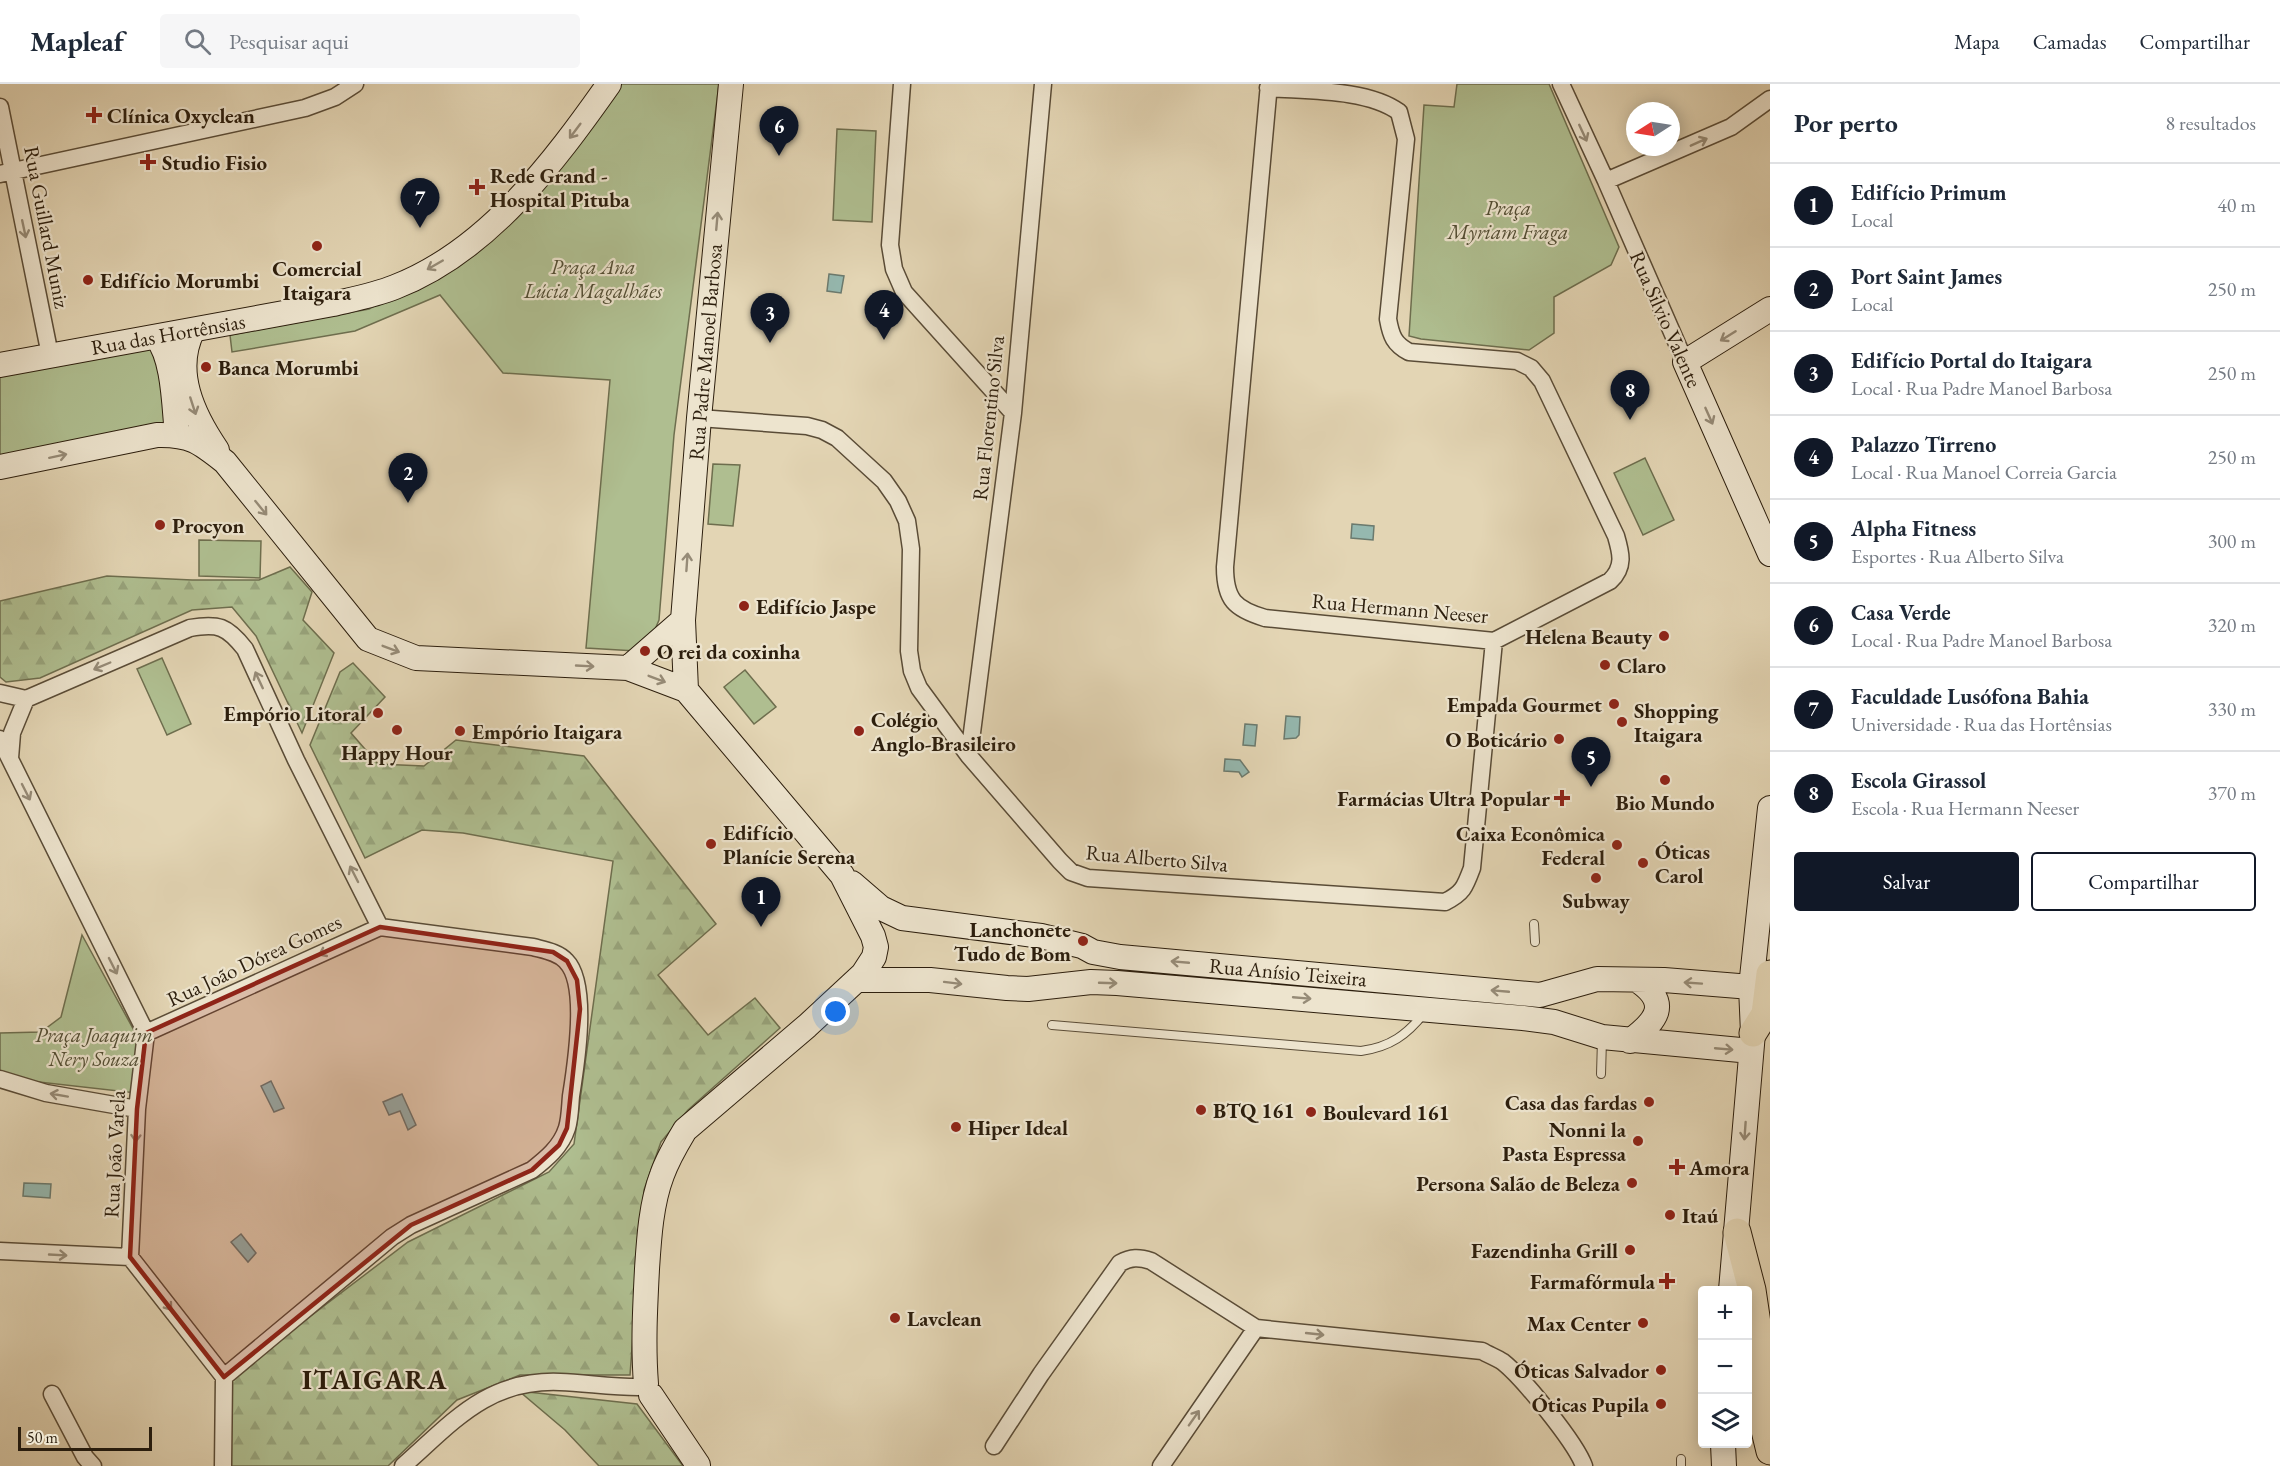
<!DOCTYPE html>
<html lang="pt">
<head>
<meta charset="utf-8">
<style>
	body { margin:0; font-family:"EB Garamond",serif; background:#f6f6f7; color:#1f2937 }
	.controls { position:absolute; right:18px; bottom:18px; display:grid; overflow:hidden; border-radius:6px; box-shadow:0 3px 15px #0003 }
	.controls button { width:54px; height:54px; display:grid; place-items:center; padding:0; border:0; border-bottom:2px solid #e0e1e3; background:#fff; color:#1f2937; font:30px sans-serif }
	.compass { position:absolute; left:1626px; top:18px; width:54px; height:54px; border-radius:50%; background:#fff; box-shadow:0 3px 15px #0003; rotate:258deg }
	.scale { position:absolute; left:18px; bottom:15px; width:134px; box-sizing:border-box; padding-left:6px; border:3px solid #2c1e0d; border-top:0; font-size:16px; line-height:21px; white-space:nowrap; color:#2c1e0d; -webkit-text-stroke:4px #ede4ce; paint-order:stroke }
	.you { position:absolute; left:836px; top:928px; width:21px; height:21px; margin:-15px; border:4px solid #fff; border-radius:50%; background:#1a73e8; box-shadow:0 0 0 9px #1a73e833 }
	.badge { display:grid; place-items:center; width:39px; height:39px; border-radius:50%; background:#111827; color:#fff; font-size:20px; font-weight:700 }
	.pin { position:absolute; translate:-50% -50px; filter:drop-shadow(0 2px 3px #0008) }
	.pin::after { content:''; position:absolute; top:32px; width:21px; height:18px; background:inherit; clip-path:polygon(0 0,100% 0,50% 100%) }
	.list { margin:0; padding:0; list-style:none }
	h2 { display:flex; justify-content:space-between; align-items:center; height:78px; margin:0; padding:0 24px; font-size:26px }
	h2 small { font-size:20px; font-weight:400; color:#747a83 }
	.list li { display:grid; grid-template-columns:39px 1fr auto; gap:18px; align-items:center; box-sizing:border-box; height:84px; padding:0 24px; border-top:2px solid #e0e1e3 }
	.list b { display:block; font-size:22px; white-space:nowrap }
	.list p { margin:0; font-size:20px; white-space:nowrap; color:#747a83 }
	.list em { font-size:20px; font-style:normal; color:#747a83 }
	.actions { display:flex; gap:12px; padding:18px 24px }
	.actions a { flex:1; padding:14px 0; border:2px solid #111827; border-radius:6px; text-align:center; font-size:21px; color:#111827 }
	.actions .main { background:#111827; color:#fff }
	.icon { flex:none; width:33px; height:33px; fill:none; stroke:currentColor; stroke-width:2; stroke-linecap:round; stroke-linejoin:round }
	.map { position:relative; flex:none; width:1770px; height:1382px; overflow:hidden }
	header { display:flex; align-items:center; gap:36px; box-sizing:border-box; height:84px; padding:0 30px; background:#fff; border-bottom:2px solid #e0e1e3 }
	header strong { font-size:28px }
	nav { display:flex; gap:33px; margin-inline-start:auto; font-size:21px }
	.search { width:420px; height:54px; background:#f6f6f7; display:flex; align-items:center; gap:15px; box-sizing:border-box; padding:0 21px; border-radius:6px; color:#747a83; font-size:22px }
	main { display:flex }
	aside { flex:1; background:#fff }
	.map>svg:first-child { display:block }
	.green { fill:#afbe90; stroke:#6e6e4e; stroke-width:1.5 }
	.forest { fill:url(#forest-firs); stroke:#6e6e4e; stroke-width:1.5 }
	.water { fill:#95b8af; stroke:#6b7a6e; stroke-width:1.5 }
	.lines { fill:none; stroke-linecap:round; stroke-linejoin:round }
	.lane-casing { stroke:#5a4c37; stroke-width:10 }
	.street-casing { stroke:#5a4c37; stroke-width:19 }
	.secondary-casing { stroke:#2c1e0d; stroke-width:26 }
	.primary-casing { stroke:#2c1e0d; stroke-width:29 }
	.lane { stroke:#ede4ce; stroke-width:8 }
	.street { stroke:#ede4ce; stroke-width:16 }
	.secondary { stroke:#ede4ce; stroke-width:24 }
	.primary { stroke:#e3d5b4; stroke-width:27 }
	.oneway { stroke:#968b77 }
	.marked { fill:#8f2418; fill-opacity:0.2; stroke:#8f2418; stroke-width:4.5; stroke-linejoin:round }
	.poi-dot { fill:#8f2418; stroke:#ede4ce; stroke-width:2 }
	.labels { text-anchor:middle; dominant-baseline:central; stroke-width:4.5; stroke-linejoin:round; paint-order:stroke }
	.poi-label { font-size:21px; font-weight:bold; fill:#2c1e0d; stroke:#ede4ce; text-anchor:start }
	.park-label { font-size:21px; font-style:italic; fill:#534e34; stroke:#ede4ce }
	.street-label { font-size:21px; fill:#2c1e0d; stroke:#ede4ce }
	.district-label { font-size:27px; font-weight:bold; letter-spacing:1.5px; fill:#2c1e0d; stroke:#ede4ce }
</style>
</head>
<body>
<header>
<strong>Mapleaf</strong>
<div class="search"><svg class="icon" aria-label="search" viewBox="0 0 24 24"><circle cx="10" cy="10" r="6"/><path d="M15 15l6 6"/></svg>Pesquisar aqui</div>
<nav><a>Mapa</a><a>Camadas</a><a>Compartilhar</a></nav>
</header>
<main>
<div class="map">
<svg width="1770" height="1382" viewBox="0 0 1770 1382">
	<defs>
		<pattern id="forest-firs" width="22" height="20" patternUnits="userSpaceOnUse" patternTransform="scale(1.5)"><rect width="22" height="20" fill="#afbe90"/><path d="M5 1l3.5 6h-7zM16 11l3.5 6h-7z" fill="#97a37b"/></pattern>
	</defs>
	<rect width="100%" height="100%" fill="#e3d5b4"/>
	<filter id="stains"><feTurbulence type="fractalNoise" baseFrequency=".00333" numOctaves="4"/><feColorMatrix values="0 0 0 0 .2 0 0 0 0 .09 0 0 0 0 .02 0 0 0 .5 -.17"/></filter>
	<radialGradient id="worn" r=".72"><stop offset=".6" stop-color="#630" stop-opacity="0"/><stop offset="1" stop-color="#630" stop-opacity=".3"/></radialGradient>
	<path class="green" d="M615 0H719L674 351 659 536 650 557 636 567 586 564 610 296 503 289 440 211 355 247 232 268 230 251 369 225 434 191Z
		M1457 0H1549L1619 163 1611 181 1554 213V249L1529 266 1421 255 1409 252 1424 21 1454 23Z
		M837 45 876 47 872 138 833 136Z
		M159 262 170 339 0 377V287Z
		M1645 374 1674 436 1643 451 1614 389Z
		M713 380 740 381 733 442 708 440Z
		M199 456 261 457 260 494 199 492Z
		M162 574 191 640 167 651 137 585Z
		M745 586 776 623 754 640 724 603Z
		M82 851 137 952 136 1009 30 997 0 988V949L41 948 61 933Z"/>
	<path class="forest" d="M290 483 312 508 303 536 334 569 302 649 256 552 232 523 192 526 40 594 6 598 0 593V517L107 492 192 496H259Z
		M353 579 385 613 351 649 378 680 424 682 456 656 584 672 716 840 658 891 708 951 755 914 780 944 688 1026 661 1058 644 1106 630 1291H520L457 1316 388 1382H229L225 1297 408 1158 549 1088 574 1060 613 777 463 749 422 746 365 774 310 661 340 588Z
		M519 1307 637 1320 683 1382H599L565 1346Z"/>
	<path class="water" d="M829 190 844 192 841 209 827 207Z
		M1352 440 1374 442 1373 456 1351 454Z
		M1286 632 1300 633 1299 651 1296 654 1284 655Z
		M1245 640 1257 641 1255 662 1243 661Z
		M1225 675 1240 676 1249 688 1242 693 1239 688 1224 687Z
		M271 997 284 1024 274 1028 261 1002Z
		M402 1010 416 1041 408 1046 400 1027 389 1031 383 1018Z
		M24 1099 51 1100 50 1114 23 1112Z
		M241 1150 256 1169 248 1178 231 1158Z"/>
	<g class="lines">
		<defs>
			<path id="lane" d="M1534 840 1535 858
				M1052 941 1361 967C1390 963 1407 951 1425 928
				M1601 990 1602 956
				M1681 1382V1375"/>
			<path id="street" d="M902 0 890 161 894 185 904 208 1013 329
				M1561 0 1606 97 1685 278
				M1268 4C1307 7 1368 5 1399 28L1406 55 1388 235C1391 252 1394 260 1409 268L1517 277 1531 284 1542 297 1616 452C1621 469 1625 483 1610 497L1494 557 1265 534C1235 525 1225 516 1225 483L1269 0
				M0 23 50 271
				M0 90 305 24 335 13 355 0
				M1606 97 1731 43 1770 15
				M699 334 807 342 822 346 837 354 884 397 898 417 907 437 911 465 909 567 912 587 919 604 969 672 1060 777 1071 788 1088 794 1445 818C1463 809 1465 803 1472 784L1494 557
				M0 609 26 615 190 544C218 539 227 542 245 565L296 676 380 843
				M0 655 146 949 137 1025 130 1173 224 1293 223 1382
				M969 672 1013 329 1043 0
				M10 674 12 649 26 615
				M146 949 380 843
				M0 995 46 1009 137 1025
				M0 1167 130 1173
				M224 1293 392 1153 411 1141 532 1086C546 1075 561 1063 567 1044 570 1034 570 1023 571 1012 576 981 589 900 566 877 558 868 544 866 533 863L380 843
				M52 1310 85 1373 93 1382
				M994 1362 1041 1290 1120 1179C1131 1173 1139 1173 1151 1177L1256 1244 1482 1267C1489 1271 1497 1274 1503 1278 1523 1294 1576 1359 1584 1382
				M403 1382C453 1338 487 1295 560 1298 586 1299 611 1303 638 1303
				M1161 1382 1256 1244"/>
			<path id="secondary" d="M1770 225 1685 278 1770 470
				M193 246C172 287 193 331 217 366
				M156 253C174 273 174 323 177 351
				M0 281 333 220C354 215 375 211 395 203 488 167 554 78 609 0
				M0 383 157 351C190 350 200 358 225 378L368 555 416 574 628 584 686 606 842 791 873 852 876 863 874 873 863 890 807 942 685 1046C676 1061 668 1074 662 1091 651 1120 649 1154 647 1185 645 1224 643 1261 646 1300
				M628 584 683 536
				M686 606 683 536 699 334 731 0
				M852 799 881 824 902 834 1041 852 1082 862 1093 868 1120 873 1540 911 1597 895 1664 896 1751 903
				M857 896H930L1007 904 1028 905 1091 898 1117 899 1523 934 1554 938 1602 953 1751 967
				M1630 957C1657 937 1671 919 1637 896
				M1731 1206 1753 949 1751 903 1770 724
				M651 1311 698 1381
				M1723 1360 1724 1382"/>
			<path id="primary" d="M1753 949 1765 930 1770 890
				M1737 1148 1752 1206 1761 1266 1760 1311 1763 1338 1770 1367"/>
		</defs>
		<use href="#lane" class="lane-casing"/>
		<use href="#street" class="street-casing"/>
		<use href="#secondary" class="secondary-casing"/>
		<use href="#primary" class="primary-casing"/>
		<use href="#lane" class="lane"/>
		<use href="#street" class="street"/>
		<use href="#secondary" class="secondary"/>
		<use href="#primary" class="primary"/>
	</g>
	<defs><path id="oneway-shaft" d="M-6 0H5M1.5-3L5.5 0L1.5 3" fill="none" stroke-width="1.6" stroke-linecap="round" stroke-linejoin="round" transform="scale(1.5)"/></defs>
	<g class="oneway">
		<use href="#oneway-shaft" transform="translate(575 47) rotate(127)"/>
		<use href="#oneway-shaft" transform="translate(1583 49) rotate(65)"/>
		<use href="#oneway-shaft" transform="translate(1699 58) rotate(-24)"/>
		<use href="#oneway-shaft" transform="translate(717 137) rotate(-85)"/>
		<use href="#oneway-shaft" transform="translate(24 145) rotate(78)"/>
		<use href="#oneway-shaft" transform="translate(435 181) rotate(150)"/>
		<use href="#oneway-shaft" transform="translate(1728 252) rotate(148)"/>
		<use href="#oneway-shaft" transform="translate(193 322) rotate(72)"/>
		<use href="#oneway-shaft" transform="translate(1709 332) rotate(66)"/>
		<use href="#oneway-shaft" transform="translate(58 372) rotate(-12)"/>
		<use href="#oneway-shaft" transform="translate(261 424) rotate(51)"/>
		<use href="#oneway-shaft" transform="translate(687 478) rotate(-86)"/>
		<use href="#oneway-shaft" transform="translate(391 565) rotate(21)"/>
		<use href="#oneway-shaft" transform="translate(102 582) rotate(157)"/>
		<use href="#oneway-shaft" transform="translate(585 582) rotate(3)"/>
		<use href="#oneway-shaft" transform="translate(657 595) rotate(21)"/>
		<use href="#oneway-shaft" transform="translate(259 596) rotate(-115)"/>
		<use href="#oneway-shaft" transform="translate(26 708) rotate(63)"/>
		<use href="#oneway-shaft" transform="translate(354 790) rotate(-117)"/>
		<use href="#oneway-shaft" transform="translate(327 867) rotate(155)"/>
		<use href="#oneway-shaft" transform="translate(1180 878) rotate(-175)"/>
		<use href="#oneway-shaft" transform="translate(113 882) rotate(63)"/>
		<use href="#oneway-shaft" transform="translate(953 899) rotate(7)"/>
		<use href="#oneway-shaft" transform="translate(1108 899) rotate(2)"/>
		<use href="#oneway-shaft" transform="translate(1693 899) rotate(-176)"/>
		<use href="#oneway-shaft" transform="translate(1500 907) rotate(-175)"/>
		<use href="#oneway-shaft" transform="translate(1302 914) rotate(5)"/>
		<use href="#oneway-shaft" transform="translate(1724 965) rotate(5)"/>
		<use href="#oneway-shaft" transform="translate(59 1011) rotate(-170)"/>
		<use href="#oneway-shaft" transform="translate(1745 1047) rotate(94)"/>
		<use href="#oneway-shaft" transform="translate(136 1049) rotate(92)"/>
		<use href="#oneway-shaft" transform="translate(58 1171) rotate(3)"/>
		<use href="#oneway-shaft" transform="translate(166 1219) rotate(52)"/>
		<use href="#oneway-shaft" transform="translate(1315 1250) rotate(6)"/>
		<use href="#oneway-shaft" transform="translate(1194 1334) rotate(-55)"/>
	</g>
	<path class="marked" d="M380 843 553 868 567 877 577 896 580 925 567 1044 559 1061 532 1086 411 1141 224 1293 130 1173 137 1025 146 949Z"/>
	<g class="poi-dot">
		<path d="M91 22h6v6h6v6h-6v6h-6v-6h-6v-6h6z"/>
		<path d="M145 69h6v6h6v6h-6v6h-6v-6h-6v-6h6z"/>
		<path d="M474 94h6v6h6v6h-6v6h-6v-6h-6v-6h6z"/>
		<circle cx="317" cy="162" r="6"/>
		<circle cx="88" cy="196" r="6"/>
		<circle cx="206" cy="283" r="6"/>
		<circle cx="160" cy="441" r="6"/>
		<circle cx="744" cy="522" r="6"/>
		<circle cx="1664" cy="552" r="6"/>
		<circle cx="645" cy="567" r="6"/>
		<circle cx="1605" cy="581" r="6"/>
		<circle cx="1614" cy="620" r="6"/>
		<circle cx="378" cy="629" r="6"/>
		<circle cx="1622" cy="638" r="6"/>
		<circle cx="397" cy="646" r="6"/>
		<circle cx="460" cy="647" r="6"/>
		<circle cx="859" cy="647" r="6"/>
		<circle cx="1559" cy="655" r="6"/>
		<circle cx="1665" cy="696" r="6"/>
		<path d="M1559 705h6v6h6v6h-6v6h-6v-6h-6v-6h6z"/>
		<circle cx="711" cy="760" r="6"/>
		<circle cx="1617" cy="761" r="6"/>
		<circle cx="1643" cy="779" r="6"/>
		<circle cx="1596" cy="794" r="6"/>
		<circle cx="1083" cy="857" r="6"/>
		<circle cx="1649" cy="1018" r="6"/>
		<circle cx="1201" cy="1026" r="6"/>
		<circle cx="1311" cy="1028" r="6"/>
		<circle cx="956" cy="1043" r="6"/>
		<circle cx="1638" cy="1057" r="6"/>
		<path d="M1674 1074h6v6h6v6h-6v6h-6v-6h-6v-6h6z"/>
		<circle cx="1632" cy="1099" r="6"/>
		<circle cx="1670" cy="1131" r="6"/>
		<circle cx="1630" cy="1166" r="6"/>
		<path d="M1664 1188h6v6h6v6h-6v6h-6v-6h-6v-6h6z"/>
		<circle cx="895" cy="1234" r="6"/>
		<circle cx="1643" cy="1239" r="6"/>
		<circle cx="1661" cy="1286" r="6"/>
		<circle cx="1661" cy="1320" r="6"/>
	</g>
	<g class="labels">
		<g class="poi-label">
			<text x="107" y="31">Clínica Oxyclean</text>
			<text x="162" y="78">Studio Fisio</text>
			<text x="490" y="91">Rede Grand -<tspan x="490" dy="24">Hospital Pituba</tspan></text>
			<text x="317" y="184" text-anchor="middle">Comercial<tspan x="317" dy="24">Itaigara</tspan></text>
			<text x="100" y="196">Edifício Morumbi</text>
			<text x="218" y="283">Banca Morumbi</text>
			<text x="172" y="441">Procyon</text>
			<text x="756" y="522">Edifício Jaspe</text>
			<text x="1652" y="552" text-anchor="end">Helena Beauty</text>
			<text x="657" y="567">O rei da coxinha</text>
			<text x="1617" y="581">Claro</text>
			<text x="1602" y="620" text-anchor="end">Empada Gourmet</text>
			<text x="1634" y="626">Shopping<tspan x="1634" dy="24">Itaigara</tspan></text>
			<text x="366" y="629" text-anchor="end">Empório Litoral</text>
			<text x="871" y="635">Colégio<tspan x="871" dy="24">Anglo-Brasileiro</tspan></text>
			<text x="472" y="647">Empório Itaigara</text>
			<text x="1547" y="655" text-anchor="end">O Boticário</text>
			<text x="397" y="668" text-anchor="middle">Happy Hour</text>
			<text x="1550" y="714" text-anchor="end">Farmácias Ultra Popular</text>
			<text x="1665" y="718" text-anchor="middle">Bio Mundo</text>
			<text x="723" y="748">Edifício<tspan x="723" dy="24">Planície Serena</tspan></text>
			<text x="1605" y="749" text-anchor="end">Caixa Econômica<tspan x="1605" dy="24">Federal</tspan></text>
			<text x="1655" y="767">Óticas<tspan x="1655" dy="24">Carol</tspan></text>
			<text x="1596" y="816" text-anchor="middle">Subway</text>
			<text x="1071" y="845" text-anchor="end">Lanchonete<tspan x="1071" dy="24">Tudo de Bom</tspan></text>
			<text x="1637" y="1018" text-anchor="end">Casa das fardas</text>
			<text x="1213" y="1026">BTQ 161</text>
			<text x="1323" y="1028">Boulevard 161</text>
			<text x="968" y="1043">Hiper Ideal</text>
			<text x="1626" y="1045" text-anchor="end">Nonni la<tspan x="1626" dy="24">Pasta Espressa</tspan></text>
			<text x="1689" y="1083">Amora</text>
			<text x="1620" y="1099" text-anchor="end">Persona Salão de Beleza</text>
			<text x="1682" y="1131">Itaú</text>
			<text x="1618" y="1166" text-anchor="end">Fazendinha Grill</text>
			<text x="1655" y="1197" text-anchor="end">Farmafórmula</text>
			<text x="907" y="1234">Lavclean</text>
			<text x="1631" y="1239" text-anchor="end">Max Center</text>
			<text x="1649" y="1286" text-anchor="end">Óticas Salvador</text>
			<text x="1649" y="1320" text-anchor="end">Óticas Pupila</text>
		</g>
		<g class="park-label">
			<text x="1508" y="123">Praça<tspan x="1508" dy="24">Myriam Fraga</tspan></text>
			<text x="593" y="182">Praça Ana<tspan x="593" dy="24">Lúcia Magalhães</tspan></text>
			<text x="94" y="950">Praça Joaquim<tspan x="94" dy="24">Nery Souza</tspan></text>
		</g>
		<g class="street-label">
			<text transform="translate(47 143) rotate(79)">Rua Guillard Muniz</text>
			<text transform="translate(1666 235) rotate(66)">Rua Silvio Valente</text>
			<text transform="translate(168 250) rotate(-10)">Rua das Hortênsias</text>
			<text transform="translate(705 268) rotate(-85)">Rua Padre Manoel Barbosa</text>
			<text transform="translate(988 334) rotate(-84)">Rua Florentino Silva</text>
			<text transform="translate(1400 524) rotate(5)">Rua Hermann Neeser</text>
			<text transform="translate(1157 774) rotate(5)">Rua Alberto Silva</text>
			<text transform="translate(254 876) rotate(-25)">Rua João Dórea Gomes</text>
			<text transform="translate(1288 888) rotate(5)">Rua Anísio Teixeira</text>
			<text transform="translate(114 1070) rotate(-87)">Rua João Varela</text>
		</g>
		<g class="district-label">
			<text x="375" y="1295">ITAIGARA</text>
		</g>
	</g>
	<rect width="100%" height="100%" filter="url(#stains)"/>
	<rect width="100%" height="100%" fill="url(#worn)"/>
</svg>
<div class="controls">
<button>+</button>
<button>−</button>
<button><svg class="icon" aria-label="layers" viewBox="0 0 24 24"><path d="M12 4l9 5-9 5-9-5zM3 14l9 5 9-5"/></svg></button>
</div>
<svg class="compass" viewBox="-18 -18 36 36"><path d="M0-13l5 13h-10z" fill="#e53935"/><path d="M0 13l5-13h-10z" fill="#747a83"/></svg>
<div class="scale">50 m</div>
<div class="you"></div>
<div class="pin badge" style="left:761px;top:843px">1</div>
<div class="pin badge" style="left:408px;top:419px">2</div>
<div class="pin badge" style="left:770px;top:259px">3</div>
<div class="pin badge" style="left:884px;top:256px">4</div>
<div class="pin badge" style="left:1591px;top:703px">5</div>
<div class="pin badge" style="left:779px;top:72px">6</div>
<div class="pin badge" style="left:420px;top:144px">7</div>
<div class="pin badge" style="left:1630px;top:336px">8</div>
</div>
<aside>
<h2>Por perto<small>8 resultados</small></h2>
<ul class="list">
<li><span class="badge">1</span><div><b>Edifício Primum</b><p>Local</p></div><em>40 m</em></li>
<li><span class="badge">2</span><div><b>Port Saint James</b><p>Local</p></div><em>250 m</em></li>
<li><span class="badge">3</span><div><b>Edifício Portal do Itaigara</b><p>Local · Rua Padre Manoel Barbosa</p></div><em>250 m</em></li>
<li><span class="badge">4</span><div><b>Palazzo Tirreno</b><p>Local · Rua Manoel Correia Garcia</p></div><em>250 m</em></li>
<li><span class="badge">5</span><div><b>Alpha Fitness</b><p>Esportes · Rua Alberto Silva</p></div><em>300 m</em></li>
<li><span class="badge">6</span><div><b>Casa Verde</b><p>Local · Rua Padre Manoel Barbosa</p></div><em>320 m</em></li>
<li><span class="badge">7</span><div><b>Faculdade Lusófona Bahia</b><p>Universidade · Rua das Hortênsias</p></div><em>330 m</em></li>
<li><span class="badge">8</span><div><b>Escola Girassol</b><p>Escola · Rua Hermann Neeser</p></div><em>370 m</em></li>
</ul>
<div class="actions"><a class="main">Salvar</a><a>Compartilhar</a></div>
</aside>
</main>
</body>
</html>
